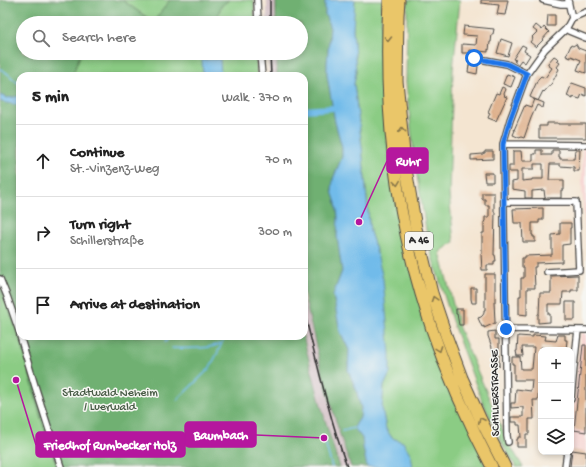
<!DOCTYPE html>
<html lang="en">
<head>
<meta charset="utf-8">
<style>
	body { margin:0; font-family:"Gochi Hand",sans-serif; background:#f6f6f6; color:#222 }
	.controls { position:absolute; right:12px; bottom:12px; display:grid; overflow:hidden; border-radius:8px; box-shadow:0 2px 6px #0003 }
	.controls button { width:36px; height:36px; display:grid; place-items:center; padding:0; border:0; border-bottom:1px solid #e0e0e0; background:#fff; color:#222; font:20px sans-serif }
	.stop { position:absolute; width:12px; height:12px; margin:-9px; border:3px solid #1a73e8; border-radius:50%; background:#fff }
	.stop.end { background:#1a73e8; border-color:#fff; box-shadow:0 1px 4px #0008 }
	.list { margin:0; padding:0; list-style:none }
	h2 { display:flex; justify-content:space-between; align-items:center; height:52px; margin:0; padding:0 16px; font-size:17px }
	h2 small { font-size:13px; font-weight:400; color:#767676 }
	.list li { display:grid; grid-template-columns:26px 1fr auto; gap:12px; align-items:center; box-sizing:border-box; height:72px; padding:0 16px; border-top:1px solid #e0e0e0 }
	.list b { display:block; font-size:15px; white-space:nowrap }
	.list p { margin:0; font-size:13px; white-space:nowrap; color:#767676 }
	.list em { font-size:13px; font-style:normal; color:#767676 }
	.icon { flex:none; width:22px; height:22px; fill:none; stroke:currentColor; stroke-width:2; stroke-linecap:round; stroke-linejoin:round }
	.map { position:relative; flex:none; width:586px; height:467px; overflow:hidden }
	.search { position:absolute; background:#fff; box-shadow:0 2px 6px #0003; left:16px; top:16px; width:292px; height:44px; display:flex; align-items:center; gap:10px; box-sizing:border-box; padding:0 14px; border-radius:22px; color:#767676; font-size:15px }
	.panel { position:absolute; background:#fff; box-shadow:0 2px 6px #0003; left:16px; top:72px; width:292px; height:268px; border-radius:12px }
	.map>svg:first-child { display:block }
	.built { fill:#f7d0ce }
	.industrial { fill:#d2bec4 }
	.green { fill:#8bcc84; stroke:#5b7c58 }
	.forest { fill:#70b072; stroke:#4e6e4e }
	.water { fill:#71bbea; stroke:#4e738a }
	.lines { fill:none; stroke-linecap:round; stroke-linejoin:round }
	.stream { stroke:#71bbea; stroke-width:1.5 }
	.canal { stroke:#71bbea; stroke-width:6 }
	.building { fill:#dfb18c; fill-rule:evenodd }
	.street-casing { stroke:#494744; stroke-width:8 }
	.highway-casing { stroke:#494744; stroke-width:13 }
	.street { stroke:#fff; stroke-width:5.5 }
	.highway { stroke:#eac669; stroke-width:11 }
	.rail { stroke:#2b2b2b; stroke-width:1.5 }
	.oneway { stroke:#8a784a }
	.route { stroke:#1a73e8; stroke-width:5 }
	.labels { text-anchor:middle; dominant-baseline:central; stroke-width:3; stroke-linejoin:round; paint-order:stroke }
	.shield { fill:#f6f6f2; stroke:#686867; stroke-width:1 }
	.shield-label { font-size:11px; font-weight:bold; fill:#2b2b2b }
	.street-label { font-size:12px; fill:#2b2b2b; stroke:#f6f6f2 }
	.park-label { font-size:12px; fill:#485b46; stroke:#f6f6f2 }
	.leader { fill:none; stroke:#b5179e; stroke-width:1.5 }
	.callout-dot { fill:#b5179e; stroke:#f6f6f2; stroke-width:1.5 }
	.callout { fill:#b5179e; stroke:#b5179e; stroke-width:1.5 }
	.callout-label { font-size:13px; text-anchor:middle; font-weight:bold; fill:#fff }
</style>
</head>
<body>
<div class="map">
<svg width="586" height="467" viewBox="0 0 586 467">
	<rect width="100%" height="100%" fill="#f6f6f2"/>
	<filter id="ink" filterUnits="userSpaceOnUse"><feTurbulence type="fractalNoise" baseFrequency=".025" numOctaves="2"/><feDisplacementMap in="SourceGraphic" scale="8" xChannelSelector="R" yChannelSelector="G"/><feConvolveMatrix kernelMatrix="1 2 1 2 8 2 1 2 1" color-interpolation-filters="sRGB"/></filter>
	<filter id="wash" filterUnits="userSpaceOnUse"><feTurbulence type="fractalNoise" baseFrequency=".012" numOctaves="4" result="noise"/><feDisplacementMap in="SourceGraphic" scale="16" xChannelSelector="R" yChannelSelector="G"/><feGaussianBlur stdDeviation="0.9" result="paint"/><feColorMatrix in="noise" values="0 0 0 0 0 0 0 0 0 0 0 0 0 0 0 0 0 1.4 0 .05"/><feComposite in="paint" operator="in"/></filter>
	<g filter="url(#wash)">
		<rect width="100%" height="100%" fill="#f4e5d1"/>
		<path class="built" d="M582 148H586V248L582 186Z
			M581 333H586V467H568L570 452H571V438Z"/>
		<path class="industrial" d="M267 0H276V23H267Z
			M268 53H277V76H269Z
			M304 295 323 376 340 435 351 467H340L332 446 313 378 303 336H304Z"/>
		<path class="green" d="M122 0H170L154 22Z
			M229 0H254L255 23H216L221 6Z
			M354 0H382L381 84 390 167 407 258 486 467H413L403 442 392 438 386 429 382 408 384 386 390 373 376 250 370 232 362 147 354 84 356 72 353 29Z
			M408 0H460L453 70 449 194 454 242 440 252 459 328 507 440 523 467H516L505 449 482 401 454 327 429 247 415 164 406 83 407 12Z
			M81 53H181L182 54 256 53 257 76H72Z
			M0 287 21 341 41 418 57 467H0Z"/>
		<path class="forest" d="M0 0H122L153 22 170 0H229L221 6 216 23H137L132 20 120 23H23V53H81L72 76H20V82L17 80 18 87 20 89V96L7 98 0 95Z
			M276 0H325V14L330 28 327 64V75L335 122 342 147V157L333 179 332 191 336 203 338 217 337 236 342 271 333 295 340 331 349 350 348 370 356 389 361 408 360 418 356 424 357 432 362 438 363 447 367 467H351L340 435 323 376 304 295V76H277V53H301V23H276Z
			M0 101C3 103 17 104 20 103V336H303C314 380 325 424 340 467H57L41 418 21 341 0 287Z"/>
		<path class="water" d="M325 0H355L353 29 356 72 354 84 362 147 370 232 376 250 383 279 390 354V373L384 386 382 408 386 429 392 438 403 442 411 455 413 467H367L363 447 362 438 354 428 356 424 360 418 361 408 356 389 348 370 349 350 340 331 333 295 342 271 337 236 338 217 336 203 332 191 333 179 342 157V147L335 122 327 75V63L330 28 325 14Z
			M220 59 221 76H203L202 60Z
			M0 95 7 98 20 96V103L14 105C9 102 4 104 0 101Z"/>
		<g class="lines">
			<path class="stream" d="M0 69C9 72 12 80 20 84
				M165 342 171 336
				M172 348C188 348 207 350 222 343
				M177 400 209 369 217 354 225 336
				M342 431 354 428
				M324 438 332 467"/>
			<path class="canal" d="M304 110 333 108"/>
		</g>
		<g id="blocks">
			<path class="building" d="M481 0H508L505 15 497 14 499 5 481 3Z
				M548 15H555V26H547Z
				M536 25 542 30 544 27 549 32 542 40H543L536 47 530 42 533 38 532 37 537 32 533 29Z
				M464 26 494 29 493 34H492L491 42H490L489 50 488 49V52L469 50V53H462V44L476 45 477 36 463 35Z
				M501 39 512 43 508 56 497 53Z
				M576 44 578 48 586 51V73L577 70 581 60 571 56V58L566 56 571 45 573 46Z
				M522 45 526 47 524 51 530 55 525 63 521 60 518 64 514 61 516 60 513 59Z
				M554 56 559 59 557 61 560 63 557 67 559 69 552 83 544 92 543 91 538 101 530 97 538 79 541 76 545 78 552 68 548 65V63Z
				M469 65 478 66 477 74 468 72Z
				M507 74 515 77 511 87 503 84Z
				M572 83 586 88V96L582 94 580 99 573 97V99L567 96Z
				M502 87 506 89 504 94 505 95 504 96 507 97 496 121 488 118 490 113 488 112 496 93 499 94Z
				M534 99 544 103 543 108 537 105 531 118 524 138 521 137 520 138 513 135 515 130H514L525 105 531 107Z
				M547 123H558V124H586V138H539V126H547Z
				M536 150H542V155H552V150H559V157H560V159H574L575 150H580L579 171H574V167L560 166V164H550L549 180H564V190H561V198H545L544 190 532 191V198H525V191L512 189V182L517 181V172H509V166H513V151H521L522 161H533V154H536ZM534 164H543V179H532V180L522 181V169H534Z
				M485 151H493V159L471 160V155L483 154V153H485Z
				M484 173H493V182H485Z
				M482 193H494V212H495L494 255H495L496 261H494V265H487V270H482L481 254H482V233H484V222L485 221V217H489V205H485V199H482Z
				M543 208V220H539V223H532V235H533V237H535V242H523L522 223H514L513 209Z
				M560 223H571V228H570V244L562 245V262L536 263V267H534L535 288H527V315L519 314V296H521V278H524V267H522V258H525V256L552 255V235L560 234Z
				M485 274H495V302H494L495 322V323L484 328V326L482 327 478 318 481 317 483 315 484 313V310H485Z
				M578 275V290H571V292H563L562 304H548V314H550V322L538 323V314H539L540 293H551V276Z
				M471 288H476V303H472L471 299Z
				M566 302H575V320H566Z
				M456 309H463V325H459L457 314H456Z
				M495 331V339H499V367L488 336V332Z
				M533 335 546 336 545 340 556 341 558 335H565V340H567L566 350H555V349L541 347V370L540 381H539L538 400H533L534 419H529V434H526V447H517V439H518V437H521L520 425H517V422H511V417H523V407L511 408V403H515L516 389 531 391 532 380H514V364H512V357H520L521 369H532L534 347H522L523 356H517L516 351H517L518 336 533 337Z
				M583 345H586V432L574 430Z
				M572 450 586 452V467H570Z"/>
		</g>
	</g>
	<g filter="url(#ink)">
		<use href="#blocks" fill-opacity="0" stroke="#494744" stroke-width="1"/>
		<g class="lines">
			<defs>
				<path id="street" d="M257 0 258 23
					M543 0 561 4H568
					M568 0 570 10 572 18
					M566 29 569 31 586 38
					M260 53 262 76
					M474 58 507 64 527 74
					M503 144 586 145
					M504 202H576L579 270 547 272
					M0 279 7 296 20 334
					M506 329 586 330
					M20 336 35 386 61 467
					M571 399 574 367 578 330
					M508 442 507 436 503 144 510 120 527 74 545 49 566 29 572 18 586 12
					M565 467 567 452"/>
				<path id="highway" d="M389 0C384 98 393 199 421 294 434 340 452 386 473 429 479 442 486 455 492 467
					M399 0 398 15 397 81 405 163 416 228 432 293 446 335 462 378 481 420 505 467"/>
			</defs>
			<use href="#street" class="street-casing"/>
			<use href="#highway" class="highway-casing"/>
			<use href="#street" class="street"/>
			<use href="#highway" class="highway"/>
			<path class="rail" d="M270 23V0
				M270 53 271 76
				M304 311C317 363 329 416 347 467"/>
		</g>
		<defs><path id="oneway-chevron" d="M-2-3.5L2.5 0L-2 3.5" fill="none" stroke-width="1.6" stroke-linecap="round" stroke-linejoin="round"/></defs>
		<g class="oneway">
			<use href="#oneway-chevron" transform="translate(388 39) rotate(91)"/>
			<use href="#oneway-chevron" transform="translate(402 130) rotate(-95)"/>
			<use href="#oneway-chevron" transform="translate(397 183) rotate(82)"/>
			<use href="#oneway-chevron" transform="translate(434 299) rotate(-108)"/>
			<use href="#oneway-chevron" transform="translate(439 349) rotate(70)"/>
			<use href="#oneway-chevron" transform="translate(481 420) rotate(-115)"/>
		</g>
	</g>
	<g class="lines" filter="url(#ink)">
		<path class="route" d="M474 58 507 64 527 74 510 120 503 144 506 329"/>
	</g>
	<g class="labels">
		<rect class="shield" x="405" y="232" width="28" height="18" rx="3"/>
		<g class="shield-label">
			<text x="419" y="241">A 46</text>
		</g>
		<g class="street-label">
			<text transform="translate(496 393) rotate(-91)">SCHILLERSTRASSE</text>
		</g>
		<g class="park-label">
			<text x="110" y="394">Stadtwald Neheim<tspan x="110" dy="14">/ Luerwald</tspan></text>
		</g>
	</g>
	<path class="leader" d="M359 222L387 161M324 438L256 435M16 380L36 445"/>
	<g class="callout-dot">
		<circle cx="359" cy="222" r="4"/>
		<circle cx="324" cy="438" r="4"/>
		<circle cx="16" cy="380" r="4"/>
	</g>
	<g class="callout">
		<rect x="387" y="148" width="41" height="25" rx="4"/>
		<rect x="185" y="422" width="71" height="25" rx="4"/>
		<rect x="36" y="432" width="149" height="25" rx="4"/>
	</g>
	<g class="callout-label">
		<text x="408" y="165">Ruhr</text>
		<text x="221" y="439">Baumbach</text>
		<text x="110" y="449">Friedhof Rumbecker Holz</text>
	</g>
</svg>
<div class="controls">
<button>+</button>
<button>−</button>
<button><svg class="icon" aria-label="layers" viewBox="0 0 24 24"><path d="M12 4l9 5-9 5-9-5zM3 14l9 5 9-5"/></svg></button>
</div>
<div class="stop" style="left:474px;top:58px"></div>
<div class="stop end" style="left:506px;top:329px"></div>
<div class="search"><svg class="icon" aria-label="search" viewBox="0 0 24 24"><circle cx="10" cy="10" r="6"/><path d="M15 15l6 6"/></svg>Search here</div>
<section class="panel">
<h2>5 min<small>Walk · 370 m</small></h2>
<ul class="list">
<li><svg class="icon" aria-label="ahead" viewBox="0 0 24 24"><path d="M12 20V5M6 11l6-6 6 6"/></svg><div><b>Continue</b><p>St.-Vinzenz-Weg</p></div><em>70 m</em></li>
<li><svg class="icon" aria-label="right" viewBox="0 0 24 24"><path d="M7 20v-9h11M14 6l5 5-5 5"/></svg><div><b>Turn right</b><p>Schillerstraße</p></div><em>300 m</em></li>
<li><svg class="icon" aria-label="arrive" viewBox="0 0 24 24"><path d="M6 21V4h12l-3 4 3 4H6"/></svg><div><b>Arrive at destination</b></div></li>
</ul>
</section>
</div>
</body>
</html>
